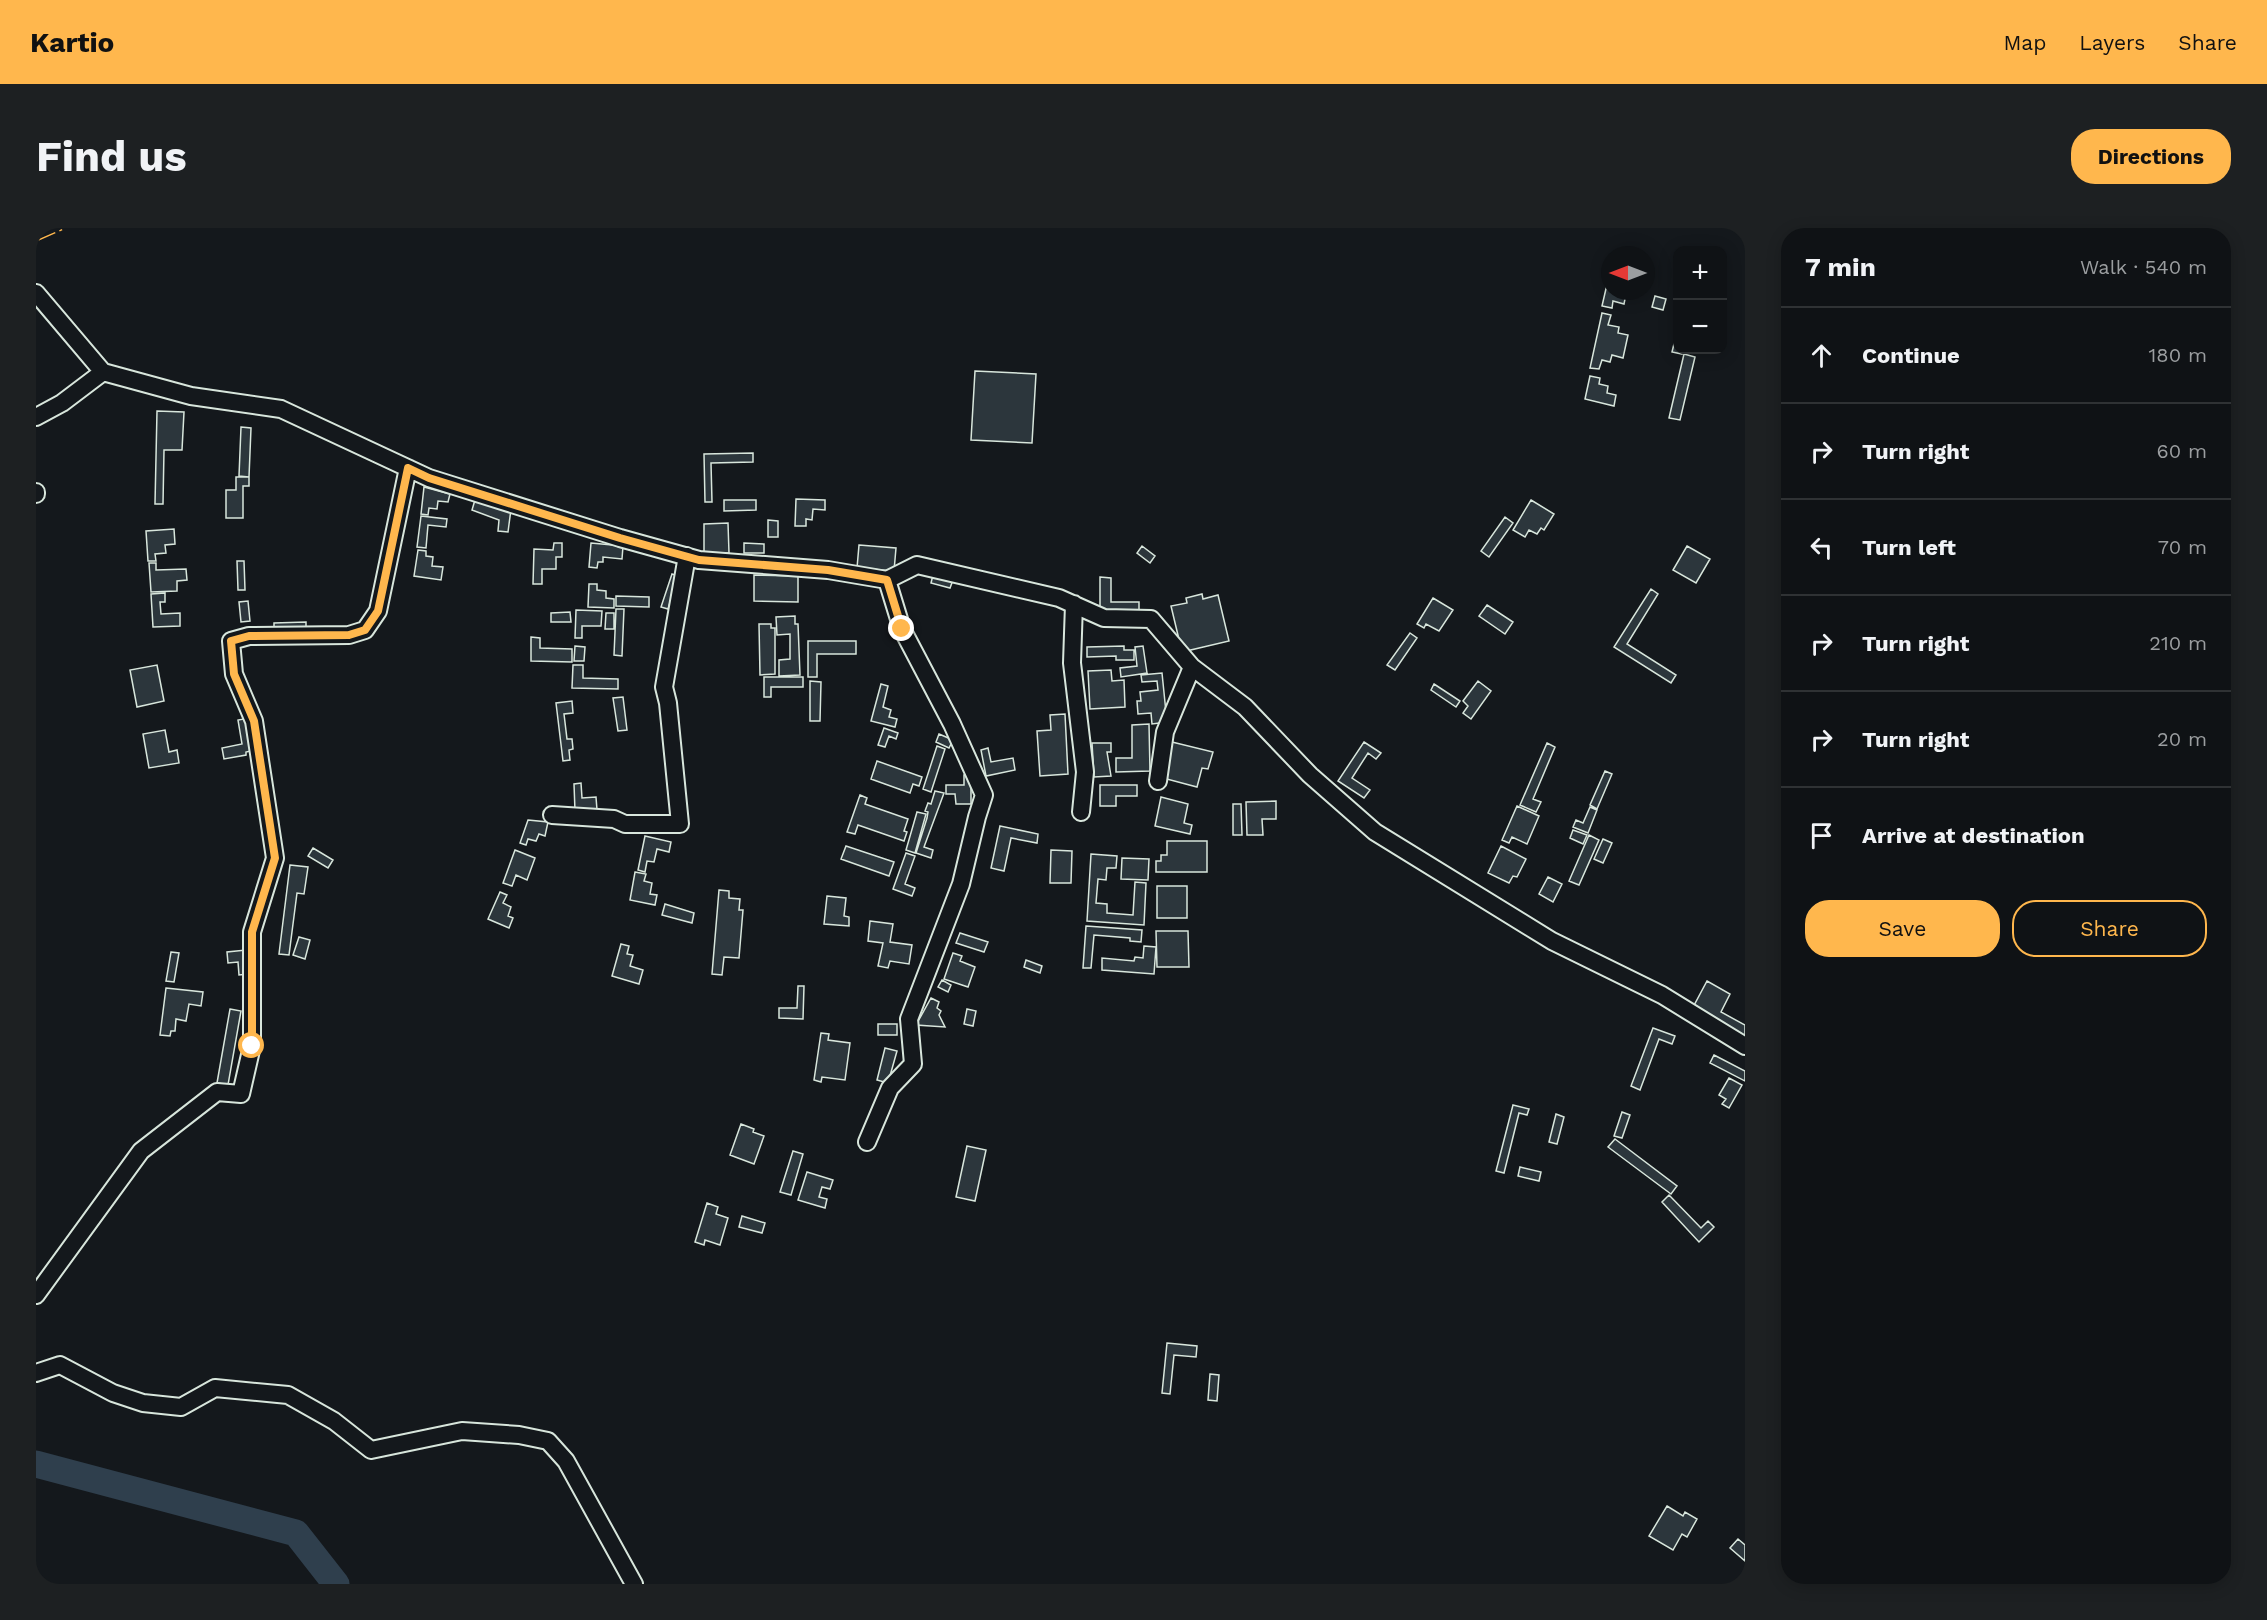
<!DOCTYPE html>
<html lang="en">
<head>
<meta charset="utf-8">
<style>
	body { margin:0; font-family:"Work Sans",sans-serif; background:#1d2022; color:#f1f3f6 }
	.controls { position:absolute; right:18px; top:18px; display:grid; overflow:hidden; border-radius:12px; box-shadow:0 3px 15px #0003 }
	.controls button { width:54px; height:54px; display:grid; place-items:center; padding:0; border:0; border-bottom:2px solid #2f3234; background:#0f1215; color:#f1f3f6; font:30px sans-serif }
	.compass { position:absolute; left:1565px; top:18px; width:54px; height:54px; border-radius:50%; background:#0f1215; box-shadow:0 3px 15px #0003; rotate:270deg }
	.stop { position:absolute; width:18px; height:18px; margin:-14px; border:4px solid #ffb74d; border-radius:50%; background:#fff }
	.stop.end { background:#ffb74d; border-color:#fff; box-shadow:0 2px 6px #0008 }
	.list { margin:0; padding:0; list-style:none }
	h2 { display:flex; justify-content:space-between; align-items:center; height:78px; margin:0; padding:0 24px; font-size:26px }
	h2 small { font-size:20px; font-weight:400; color:#9b9ea0 }
	.list li { display:grid; grid-template-columns:39px 1fr auto; gap:18px; align-items:center; box-sizing:border-box; height:96px; padding:0 24px; border-top:2px solid #2f3234 }
	.list b { display:block; font-size:22px; white-space:nowrap }
	.list em { font-size:20px; font-style:normal; color:#9b9ea0 }
	.actions { display:flex; gap:12px; padding:18px 24px }
	.actions a { flex:1; padding:14px 0; border:2px solid #ffb74d; border-radius:24px; text-align:center; font-size:21px; color:#ffb74d }
	.actions .main { background:#ffb74d; color:#111 }
	.icon { flex:none; width:33px; height:33px; fill:none; stroke:currentColor; stroke-width:2; stroke-linecap:round; stroke-linejoin:round }
	.map { position:relative; flex:none; width:1709px; height:1356px; overflow:hidden; border-radius:24px }
	header { display:flex; align-items:center; gap:36px; box-sizing:border-box; height:84px; padding:0 30px; background:#ffb74d; color:#111 }
	header strong { font-size:28px }
	nav { display:flex; gap:33px; margin-inline-start:auto; font-size:21px }
	.intro { display:flex; align-items:center; justify-content:space-between; box-sizing:border-box; height:144px; padding:0 36px }
	h1 { margin:0; font-size:42px }
	.button { padding:15px 27px; border-radius:24px; background:#ffb74d; color:#111; font-size:21px; font-weight:700 }
	main { display:flex; gap:36px; padding:0 36px }
	aside { flex:1; background:#0f1215; border-radius:24px; box-shadow:0 3px 15px #0003 }
	.map>svg:first-child { display:block }
	.lines { fill:none; stroke-linecap:round; stroke-linejoin:round }
	.river { stroke:#2f3f4d; stroke-width:27 }
	.building { fill:#2c363c; stroke:#d8e6dc; stroke-width:1.5 }
	.minor-casing { stroke:#d8e6dc; stroke-width:20 }
	.minor { stroke:#14181c; stroke-width:16 }
	.power { stroke:#ffb74d; stroke-width:1.5; stroke-dasharray:21 4.5 3 4.5; stroke-linecap:butt }
	.route { stroke:#ffb74d; stroke-width:8 }
</style>
</head>
<body>
<header>
<strong>Kartio</strong>
<nav><a>Map</a><a>Layers</a><a>Share</a></nav>
</header>
<div class="intro"><h1>Find us</h1><a class="button">Directions</a></div>
<main>
<div class="map">
<svg width="1709" height="1356" viewBox="0 0 1709 1356">
	<rect width="100%" height="100%" fill="#14181c"/>
	<g class="lines">
		<path class="river" d="M0 1236 260 1305 300 1356"/>
	</g>
	<path class="building" d="M1572 52H1574V63H1598L1596 68 1590 66 1588 76 1577 73 1576 80 1566 78Z
		M1619 68 1630 71 1627 82 1616 79Z
		M1566 85 1575 87 1572 97 1583 99 1582 105 1592 107 1587 130 1576 127 1574 134 1566 132 1563 141 1554 140Z
		M1642 100V122H1647L1646 126 1636 124Z
		M1648 126 1659 129 1644 192 1633 190Z
		M939 143 1000 146 996 215 935 212Z
		M1554 148 1564 150 1563 156 1572 158 1571 165 1580 167 1578 178 1549 171Z
		M121 183 148 184 146 222H128L127 276H119Z
		M205 199 215 200 213 249 203 248Z
		M717 225V234L675 235 676 274H669L668 226Z
		M200 249H213V258H207V290H190V262H200Z
		M388 259 414 266 412 274 402 273 401 281 393 280 392 287 385 286Z
		M760 271 789 272V282L777 281 776 292 770 291V298H759Z
		M439 272 475 281 472 304 462 303 463 292 436 282Z
		M688 272H720V282L688 283Z
		M1495 272 1518 286 1508 302 1505 300 1501 306 1493 302 1489 309 1477 302Z
		M385 288 411 291 410 299 392 297 390 320 381 319Z
		M1469 289 1477 295 1453 329 1445 323Z
		M732 292 742 293V309H732Z
		M692 295 693 325H668V296Z
		M138 301 139 316 129 317 130 325 119 326 120 333H112L110 303Z
		M518 315H526V329H520V341H506V356H497L498 321 517 322Z
		M555 315 587 318 586 331 567 329V334H562L561 340 553 339Z
		M708 315 728 316V325H708Z
		M823 317 860 320 858 343 821 340Z
		M1106 318 1119 328 1114 335 1101 325Z
		M1651 318 1674 331 1660 355 1637 342Z
		M382 322 390 323V328L397 329 396 338 407 339 405 352 378 348Z
		M201 333H208L209 362H202Z
		M113 335H120V342L150 341 151 352 141 353V363L115 364Z
		M636 346 642 348 632 381 625 379Z
		M718 347 762 348V374L718 373Z
		M897 347 917 352 914 360 895 355Z
		M1064 349 1075 350V374H1103V383L1064 382Z
		M553 356H561V362L570 363V370L578 371V380L552 379Z
		M1615 361 1622 366 1591 416 1640 447 1635 455 1578 419Z
		M129 365V374H124L125 386 144 385V398L117 399 115 366Z
		M1166 366 1167 371 1182 367 1193 413 1146 424 1135 378 1151 375 1150 370Z
		M580 368 613 369V379L580 378Z
		M1397 370 1417 382 1403 403 1390 396 1388 400 1381 396Z
		M212 373 214 393 205 394 203 374Z
		M1451 377 1477 394 1469 406 1443 388Z
		M580 381H588L586 428 578 427Z
		M540 382 566 383 565 398H546V410H539Z
		M534 384 535 394H515V385Z
		M570 385H578V401H569Z
		M759 388V396H762L764 447 743 448V432L754 431V406L741 407 740 389Z
		M270 394V404L238 405V395Z
		M723 396H735V400H739V446L724 447Z
		M1374 405 1381 410 1359 442 1351 437Z
		M495 409 504 410V420L536 421V434L495 433Z
		M772 413H820V426H781V449H772Z
		M539 418 549 419 548 433H538Z
		M1088 418V422H1098V432H1080V428L1051 429V419Z
		M1107 418 1111 445 1085 449 1084 440 1101 438 1099 419Z
		M121 437 128 473 101 479 94 442Z
		M537 437H547V450L582 451V461L536 460Z
		M1075 442 1076 453 1088 452 1089 479 1054 481 1052 443Z
		M1126 445 1131 494 1116 496 1115 485 1102 486 1101 473H1105L1104 464 1122 462 1121 453 1106 454 1105 447Z
		M728 449H767V459H735V469H728Z
		M774 453 785 454 784 493H774Z
		M1442 453 1455 463 1435 491 1427 485 1432 478 1427 473Z
		M845 456 852 458 847 479 855 482 853 489 861 491 859 499 835 493Z
		M1398 456 1424 473 1420 479 1395 462Z
		M587 469 591 502 582 503 577 470Z
		M536 473 537 485 528 486 531 511H536L537 521 533 522 534 532 527 533 520 475Z
		M1029 486 1032 546 1004 548 1001 503 1015 502 1014 487Z
		M213 490 219 522 210 524V527L188 531 186 520 206 516 202 492Z
		M1113 496 1114 543 1080 544V530H1096V497Z
		M848 500 862 505 860 511 853 508 849 519 842 517Z
		M129 502 133 524 141 522 143 535 113 540 107 506Z
		M903 506 917 512 913 520 900 514Z
		M1136 514 1177 524 1172 541 1166 540 1161 559 1127 550Z
		M1328 514 1345 525 1340 531 1332 525 1316 550 1334 562 1328 570 1302 553Z
		M1056 515H1075V524H1071L1075 548 1058 549Z
		M1511 515 1519 519 1497 571 1505 574 1500 584 1484 577Z
		M901 518 909 521 895 564 887 561Z
		M952 520 955 534 977 530 979 542 950 548 945 522Z
		M841 533 886 549 883 558 877 556 874 565 835 551Z
		M1569 543 1576 546 1561 581 1554 577Z
		M928 547H935V576H920L919 566H910V557H928Z
		M545 555 546 570 560 569 561 582 539 583 538 556Z
		M1064 557H1101V568H1080V578H1064Z
		M899 563 908 565 888 619 897 622 895 630 880 625 891 590 892 584 889 583 892 575 895 576Z
		M824 567 831 570 829 576 872 591 868 603 871 604 868 613 822 597 819 606 811 604Z
		M1125 569 1152 576 1148 595 1156 597 1154 606 1119 598Z
		M1240 573V591H1226L1227 607H1211L1210 574Z
		M1197 576H1205L1206 607H1197Z
		M1481 578 1503 588 1491 616 1476 609 1473 615 1466 612Z
		M1554 579 1561 582 1552 605 1537 599 1540 592 1547 595Z
		M881 584 890 586 879 625 870 622Z
		M492 592 512 594 509 608 503 606 500 613 492 611 490 617 484 615Z
		M964 598 1002 606 1001 615 975 610 968 643 955 640Z
		M1537 602 1551 607 1547 616 1534 610Z
		M1553 607 1563 612 1543 657 1533 653Z
		M609 608 635 614 633 624 621 621 618 634 611 633 609 644 602 642Z
		M1567 611 1576 615 1567 635 1558 631Z
		M1131 613H1171V644H1120V633H1125V627H1131Z
		M810 618 858 634 853 648 805 631Z
		M1465 618 1490 631 1481 649 1477 648 1473 655 1452 645Z
		M277 620 297 632 292 640 272 628Z
		M479 622 499 630 491 652 480 647 476 658 467 655Z
		M1015 622 1036 623 1035 655H1014Z
		M870 625 879 628 869 656 879 660 876 668 857 661Z
		M1055 626 1081 628 1080 640H1071L1070 652 1062 651 1060 675 1071 676V685L1097 687 1099 654 1110 655 1108 697 1051 693Z
		M1086 630 1113 631 1112 652 1085 651Z
		M254 637 272 639 268 666 261 665 253 727 243 726Z
		M599 644 610 646 608 653 616 655 614 666 621 667 619 677 594 672Z
		M1512 649 1526 656 1517 674 1503 666Z
		M1121 658H1151V690H1121Z
		M683 662 693 663V670L704 671 703 682H707L703 730 688 729 686 747 676 746Z
		M464 664 471 667 467 675 475 679 472 688 477 690 473 700 452 691Z
		M791 668 810 670 808 688 813 689V698L788 696Z
		M629 676 658 685 656 695 626 687Z
		M834 693 857 696 854 714 876 717 873 736 854 733 852 740 842 738 847 715 832 713Z
		M1050 698 1106 702 1105 714 1094 713V710L1058 707 1055 740H1047Z
		M1120 703H1152L1153 739H1121Z
		M924 705 952 714 948 724 920 715Z
		M263 709 274 712 269 731 257 727Z
		M585 716 593 718 591 726 597 727 594 738 607 742 603 756 576 748Z
		M1108 718 1120 719 1118 746 1066 742V730L1098 733 1099 729 1107 730Z
		M210 722 212 746 203 747 202 734 192 735 191 724Z
		M135 724 143 725 138 754 130 753Z
		M917 725 926 728 924 733 939 739 932 759 908 751Z
		M990 732 1006 738 1004 745 988 739Z
		M906 752 915 757 912 764 902 759Z
		M1671 753 1694 766 1685 784 1709 797V811L1655 783Z
		M762 758H768L767 791 743 790V780H761Z
		M130 760 167 764 165 778 153 776 150 793 140 791 139 803H135L134 808 124 807Z
		M895 770 903 774 901 780 905 783 903 787 909 799 880 797Z
		M194 781 205 783 192 857 181 855Z
		M931 781 940 783 937 798 928 796Z
		M842 796H861V807H842Z
		M1617 800 1639 808 1636 816 1623 811 1604 862 1595 858Z
		M785 805 793 806 792 812 814 815 809 852 786 849 785 854 778 852Z
		M849 820 861 823 852 855 841 852Z
		M1678 827 1709 843V853L1674 835Z
		M1693 850 1706 857 1693 880 1686 876 1690 871 1683 867Z
		M1477 877 1493 881 1491 887 1483 885 1468 945 1460 943Z
		M1586 884 1594 887 1586 910 1578 908Z
		M1520 886 1528 889 1521 916 1513 914Z
		M705 896 718 901 717 904 728 908 718 936 694 927Z
		M1579 911 1641 958 1635 966 1572 919Z
		M931 918 950 922 939 973 920 969Z
		M757 923 767 926 755 967 744 964Z
		M1484 939 1505 944 1503 953 1482 948Z
		M771 944 797 952 794 961 786 959 783 969 791 971 789 980 762 972Z
		M1633 967 1665 1000 1672 993 1678 999 1663 1014 1626 974Z
		M671 975 682 979 680 986 692 990 684 1017 669 1012 668 1017 659 1014Z
		M706 988 729 995 726 1005 703 999Z
		M1131 1115 1161 1118 1160 1129 1138 1127 1134 1166 1126 1165Z
		M1174 1146 1183 1147 1181 1173 1172 1172Z
		M1631 1278 1647 1288 1649 1284 1661 1291 1651 1309 1646 1306 1637 1322 1613 1308Z
		M1702 1311 1709 1317V1333L1694 1320Z"/>
	<g class="lines">
		<defs>
			<path id="minor" d="M0 65 67 144 155 168 245 181 393 250 584 310 663 332 792 342 851 352 881 337 1023 370 1068 390 1115 391 1156 439 1209 479 1274 547 1339 604 1516 713 1626 767 1709 818
				M0 189 26 175 67 144
				M0 264V266
				M1038 376 1036 435 1049 544 1045 584
				M1122 553 1129 504 1156 439
				M516 587 578 591 589 596H644L632 475 628 459 651 328
				M831 914 854 860 877 836 873 791 925 656 941 589 948 567 916 496 866 401 851 352
				M0 1067 105 923 181 864 205 866 216 818V704L239 630 218 493 198 446 195 413 213 408 313 407 329 402 342 383 372 240
				M0 1145 24 1137 77 1165 107 1175 145 1179 179 1160 252 1167 298 1193 335 1222 426 1203 483 1207 512 1213 530 1233 598 1356"/>
		</defs>
		<use href="#minor" class="minor-casing"/>
		<use href="#minor" class="minor"/>
		<path class="power" d="M0 13 30 0"/>
	</g>
	<g class="lines">
		<path class="route" d="M216 818V704L239 630 218 493 198 446 195 413 213 408 313 407 329 402 342 383 372 240 393 250 584 310 663 332 792 342 851 352 866 401"/>
	</g>
</svg>
<div class="controls">
<button>+</button>
<button>−</button>
</div>
<svg class="compass" viewBox="-18 -18 36 36"><path d="M0-13l5 13h-10z" fill="#e53935"/><path d="M0 13l5-13h-10z" fill="#9b9ea0"/></svg>
<div class="stop" style="left:216px;top:818px"></div>
<div class="stop end" style="left:866px;top:401px"></div>
</div>
<aside>
<h2>7 min<small>Walk · 540 m</small></h2>
<ul class="list">
<li><svg class="icon" aria-label="ahead" viewBox="0 0 24 24"><path d="M12 20V5M6 11l6-6 6 6"/></svg><div><b>Continue</b></div><em>180 m</em></li>
<li><svg class="icon" aria-label="right" viewBox="0 0 24 24"><path d="M7 20v-9h11M14 6l5 5-5 5"/></svg><div><b>Turn right</b></div><em>60 m</em></li>
<li><svg class="icon" aria-label="left" viewBox="0 0 24 24"><path d="M17 20v-9H6M10 6l-5 5 5 5"/></svg><div><b>Turn left</b></div><em>70 m</em></li>
<li><svg class="icon" aria-label="right" viewBox="0 0 24 24"><path d="M7 20v-9h11M14 6l5 5-5 5"/></svg><div><b>Turn right</b></div><em>210 m</em></li>
<li><svg class="icon" aria-label="right" viewBox="0 0 24 24"><path d="M7 20v-9h11M14 6l5 5-5 5"/></svg><div><b>Turn right</b></div><em>20 m</em></li>
<li><svg class="icon" aria-label="arrive" viewBox="0 0 24 24"><path d="M6 21V4h12l-3 4 3 4H6"/></svg><div><b>Arrive at destination</b></div></li>
</ul>
<div class="actions"><a class="main">Save</a><a>Share</a></div>
</aside>
</main>
</body>
</html>
